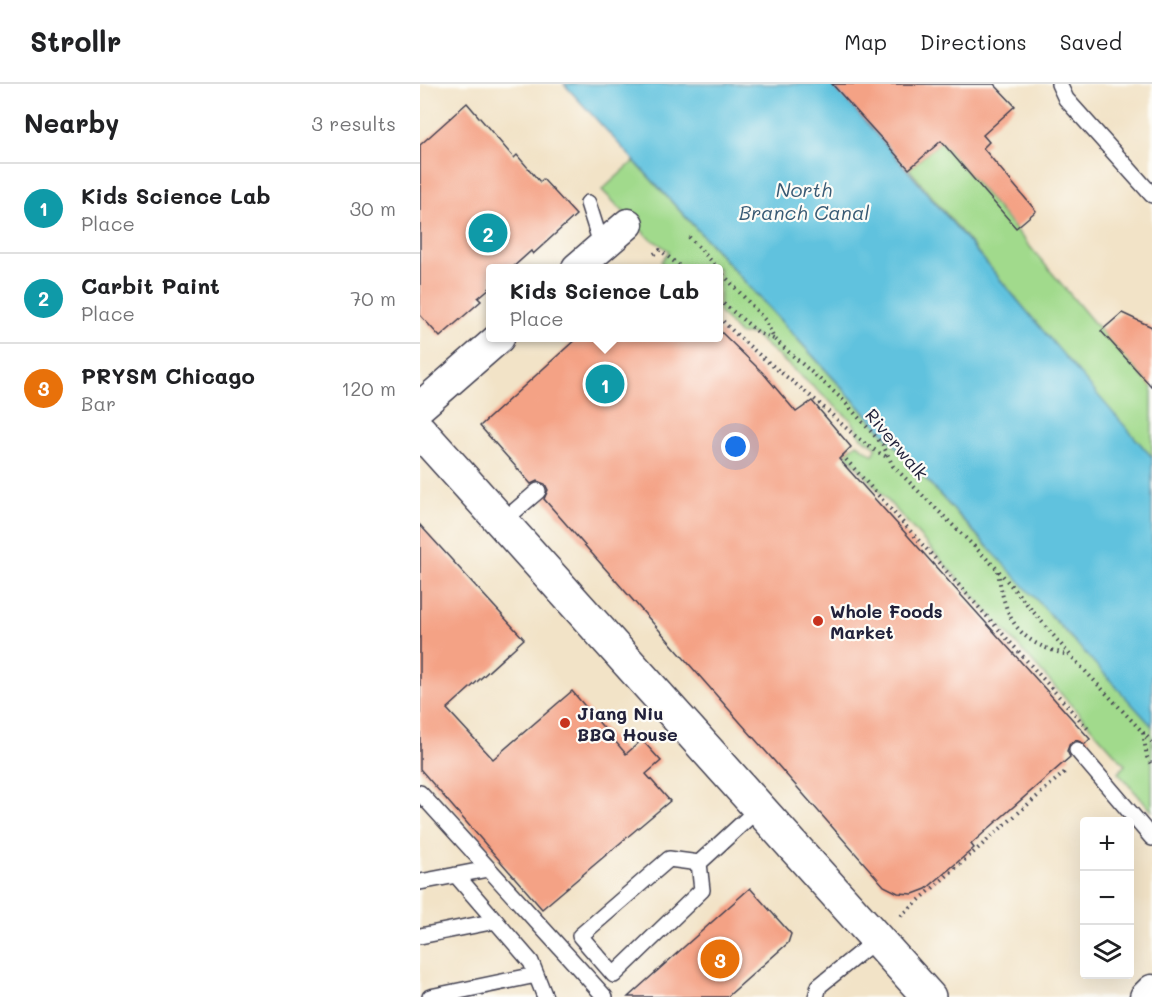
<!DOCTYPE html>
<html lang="en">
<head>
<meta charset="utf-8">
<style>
	body { margin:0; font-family:Mali,sans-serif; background:#f6f6f6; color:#202124 }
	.controls { position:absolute; right:18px; bottom:18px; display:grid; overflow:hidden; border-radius:6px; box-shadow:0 6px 24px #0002 }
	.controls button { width:54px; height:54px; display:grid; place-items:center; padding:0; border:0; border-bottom:2px solid #e0e0e0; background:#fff; color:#202124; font:30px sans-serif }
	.you { position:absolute; left:316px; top:363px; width:21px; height:21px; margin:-15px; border:4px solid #fff; border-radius:50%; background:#1a73e8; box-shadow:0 0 0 9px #1a73e833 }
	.badge { display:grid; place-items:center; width:39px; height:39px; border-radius:50%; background:#c8321e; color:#fff; font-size:20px; font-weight:700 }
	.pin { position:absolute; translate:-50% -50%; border:3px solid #fff; box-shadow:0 2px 6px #0006 }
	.popup { position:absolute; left:66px; top:180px; width:237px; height:78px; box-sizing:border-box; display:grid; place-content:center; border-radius:6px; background:#fff; filter:drop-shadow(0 2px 4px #0005); font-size:20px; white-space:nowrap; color:#757577 }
	.popup b { font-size:22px; color:#202124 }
	.popup::after { content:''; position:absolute; left:50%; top:100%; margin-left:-12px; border:12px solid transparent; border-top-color:#fff }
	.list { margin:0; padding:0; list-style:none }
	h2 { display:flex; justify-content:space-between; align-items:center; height:78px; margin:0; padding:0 24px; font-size:26px }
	h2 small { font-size:20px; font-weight:400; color:#757577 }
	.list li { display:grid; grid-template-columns:39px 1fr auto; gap:18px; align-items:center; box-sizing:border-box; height:90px; padding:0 24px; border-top:2px solid #e0e0e0 }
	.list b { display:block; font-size:22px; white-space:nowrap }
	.list p { margin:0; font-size:20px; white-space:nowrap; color:#757577 }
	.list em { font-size:20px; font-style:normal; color:#757577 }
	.icon { flex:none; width:33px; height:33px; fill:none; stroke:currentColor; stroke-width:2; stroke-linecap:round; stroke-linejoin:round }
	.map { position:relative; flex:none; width:732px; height:913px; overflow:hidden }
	header { display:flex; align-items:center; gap:36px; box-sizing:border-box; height:84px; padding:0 30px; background:#fff; border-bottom:2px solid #e0e0e0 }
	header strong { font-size:28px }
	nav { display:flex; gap:33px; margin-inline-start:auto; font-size:21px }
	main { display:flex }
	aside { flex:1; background:#fff }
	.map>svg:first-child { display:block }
	.green { fill:#a1da8c; stroke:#627e64; stroke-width:1.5 }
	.water { fill:#60c2de; stroke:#41728c; stroke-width:1.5 }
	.building { fill:#f4a285 }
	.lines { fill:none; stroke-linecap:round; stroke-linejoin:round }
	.service-casing { stroke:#413f50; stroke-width:18 }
	.minor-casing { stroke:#413f50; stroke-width:33 }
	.tertiary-casing { stroke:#413f50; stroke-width:36 }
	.path { stroke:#413f50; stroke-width:4; stroke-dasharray:1.5 4.5; stroke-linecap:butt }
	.service { stroke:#fff; stroke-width:15 }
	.minor { stroke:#fff; stroke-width:30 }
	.tertiary { stroke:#fff; stroke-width:33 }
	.poi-dot { fill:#c8321e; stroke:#fdfcf7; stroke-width:2 }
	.labels { text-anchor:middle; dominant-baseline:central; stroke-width:4.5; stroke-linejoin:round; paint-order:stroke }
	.street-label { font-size:18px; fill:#22223b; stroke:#fdfcf7 }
	.poi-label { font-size:18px; font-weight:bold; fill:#22223b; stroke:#fdfcf7; text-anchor:start }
	.water-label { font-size:20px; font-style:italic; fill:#385a74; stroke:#fdfcf7 }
</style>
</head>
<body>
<header>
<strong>Strollr</strong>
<nav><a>Map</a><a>Directions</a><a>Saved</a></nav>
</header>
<main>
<aside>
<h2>Nearby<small>3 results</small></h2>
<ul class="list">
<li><span class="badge" style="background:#0f9aa8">1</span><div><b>Kids Science Lab</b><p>Place</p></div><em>30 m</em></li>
<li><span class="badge" style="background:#0f9aa8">2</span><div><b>Carbit Paint</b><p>Place</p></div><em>70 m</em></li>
<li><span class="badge" style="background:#e8710a">3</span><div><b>PRYSM Chicago</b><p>Bar</p></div><em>120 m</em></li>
</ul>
</aside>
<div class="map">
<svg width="732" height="913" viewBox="0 0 732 913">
	<rect width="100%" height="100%" fill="#fdfcf7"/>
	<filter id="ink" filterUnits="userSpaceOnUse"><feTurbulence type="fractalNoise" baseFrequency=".0167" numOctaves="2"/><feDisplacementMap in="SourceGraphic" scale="12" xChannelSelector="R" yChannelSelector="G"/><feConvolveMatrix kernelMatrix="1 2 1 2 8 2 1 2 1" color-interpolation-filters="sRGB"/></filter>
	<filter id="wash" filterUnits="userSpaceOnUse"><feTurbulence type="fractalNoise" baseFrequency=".008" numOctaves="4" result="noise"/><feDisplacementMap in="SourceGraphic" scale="24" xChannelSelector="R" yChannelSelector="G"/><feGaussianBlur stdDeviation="1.35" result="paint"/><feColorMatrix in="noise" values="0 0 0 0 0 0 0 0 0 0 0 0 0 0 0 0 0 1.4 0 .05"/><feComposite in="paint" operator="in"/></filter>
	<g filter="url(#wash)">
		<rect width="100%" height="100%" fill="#f2e3c7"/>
		<path class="green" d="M521 57 681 247 732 303V373L667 300 489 85Z
			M214 77 572 468 601 477 631 532 654 557 683 566 713 621 732 642V727L698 689 705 681 425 369 437 360 453 371 457 363 441 353 432 337 333 250H319L299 228V184H247L241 178 249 167 227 152 182 106Z"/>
		<path class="water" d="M144 0H412C522 122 623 251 732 373V642Z"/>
		<g id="blocks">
			<path class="building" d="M412 0H574L595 22 563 51 569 58 563 64 616 127 596 144 521 57 489 85Z
				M47 19 94 74 97 71 120 98 123 95 156 131 113 170 111 167 92 184H71V203L58 214 61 217 20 253 0 231V61Z
				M702 229 732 243V303L681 247Z
				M299 246 343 289 376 328 392 317 431 363 419 375 670 655 665 660 656 656 650 659 647 667 650 673 551 760 554 764 506 805 493 810 478 809 464 802 124 415 128 406 125 400 117 397 111 400 60 342 157 254H299Z
				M0 441 104 555 27 625 73 675 152 607 206 670 222 656 241 677 226 690 250 717 122 825 0 685Z
				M330 804 371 850 368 859 307 913H208Z"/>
		</g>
	</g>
	<g filter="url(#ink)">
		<use href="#blocks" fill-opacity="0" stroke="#413f50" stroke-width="1.5"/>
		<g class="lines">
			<defs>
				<path id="service" d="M639 0 646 15 732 111
					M168 119 182 163
					M82 438 118 407
					M657 666 732 754
					M0 709 185 913
					M279 779 282 806 194 891 160 852 249 775 279 779 339 724
					M36 791 111 878 125 913
					M0 798 68 785
					M0 852 76 837
					M10 913 116 891
					M396 913 399 902 457 855"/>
				<path id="minor" d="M157 184 208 140
					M0 323 79 254
					M725 913 732 906"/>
				<path id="tertiary" d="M0 347 509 913"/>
			</defs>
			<use href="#service" class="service-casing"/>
			<use href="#minor" class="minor-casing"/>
			<use href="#tertiary" class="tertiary-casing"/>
			<path class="path" d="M269 153 298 184
				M234 170 240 166 262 184
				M299 186 346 237 354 255 422 315 463 361 473 382 577 485 650 571 732 658
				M299 216 339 249 354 255
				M299 233C328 264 361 288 393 314 419 336 438 359 469 374
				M422 371 669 646
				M578 487C585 537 599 560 649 571
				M723 649 727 673 732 682
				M481 832 646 687"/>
			<use href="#service" class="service"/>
			<use href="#minor" class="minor"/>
			<use href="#tertiary" class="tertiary"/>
		</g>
	</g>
	<g class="poi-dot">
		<circle cx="398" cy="537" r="6"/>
		<circle cx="145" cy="639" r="6"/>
	</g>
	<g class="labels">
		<g class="street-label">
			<text transform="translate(477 360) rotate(50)">Riverwalk</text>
		</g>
		<g class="poi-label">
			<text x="410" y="527">Whole Foods<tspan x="410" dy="21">Market</tspan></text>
			<text x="157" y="629">Jiang Niu<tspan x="157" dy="21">BBQ House</tspan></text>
		</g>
		<g class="water-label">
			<text x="384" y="105">North<tspan x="384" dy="23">Branch Canal</tspan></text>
		</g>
	</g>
</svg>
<div class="controls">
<button>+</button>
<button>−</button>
<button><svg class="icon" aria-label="layers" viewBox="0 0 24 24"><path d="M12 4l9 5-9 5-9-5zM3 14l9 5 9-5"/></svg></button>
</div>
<div class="you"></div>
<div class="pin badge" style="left:185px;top:300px;background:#0f9aa8">1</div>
<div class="popup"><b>Kids Science Lab</b>Place</div>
<div class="pin badge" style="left:68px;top:149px;background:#0f9aa8">2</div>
<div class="pin badge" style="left:300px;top:875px;background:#e8710a">3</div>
</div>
</main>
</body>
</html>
